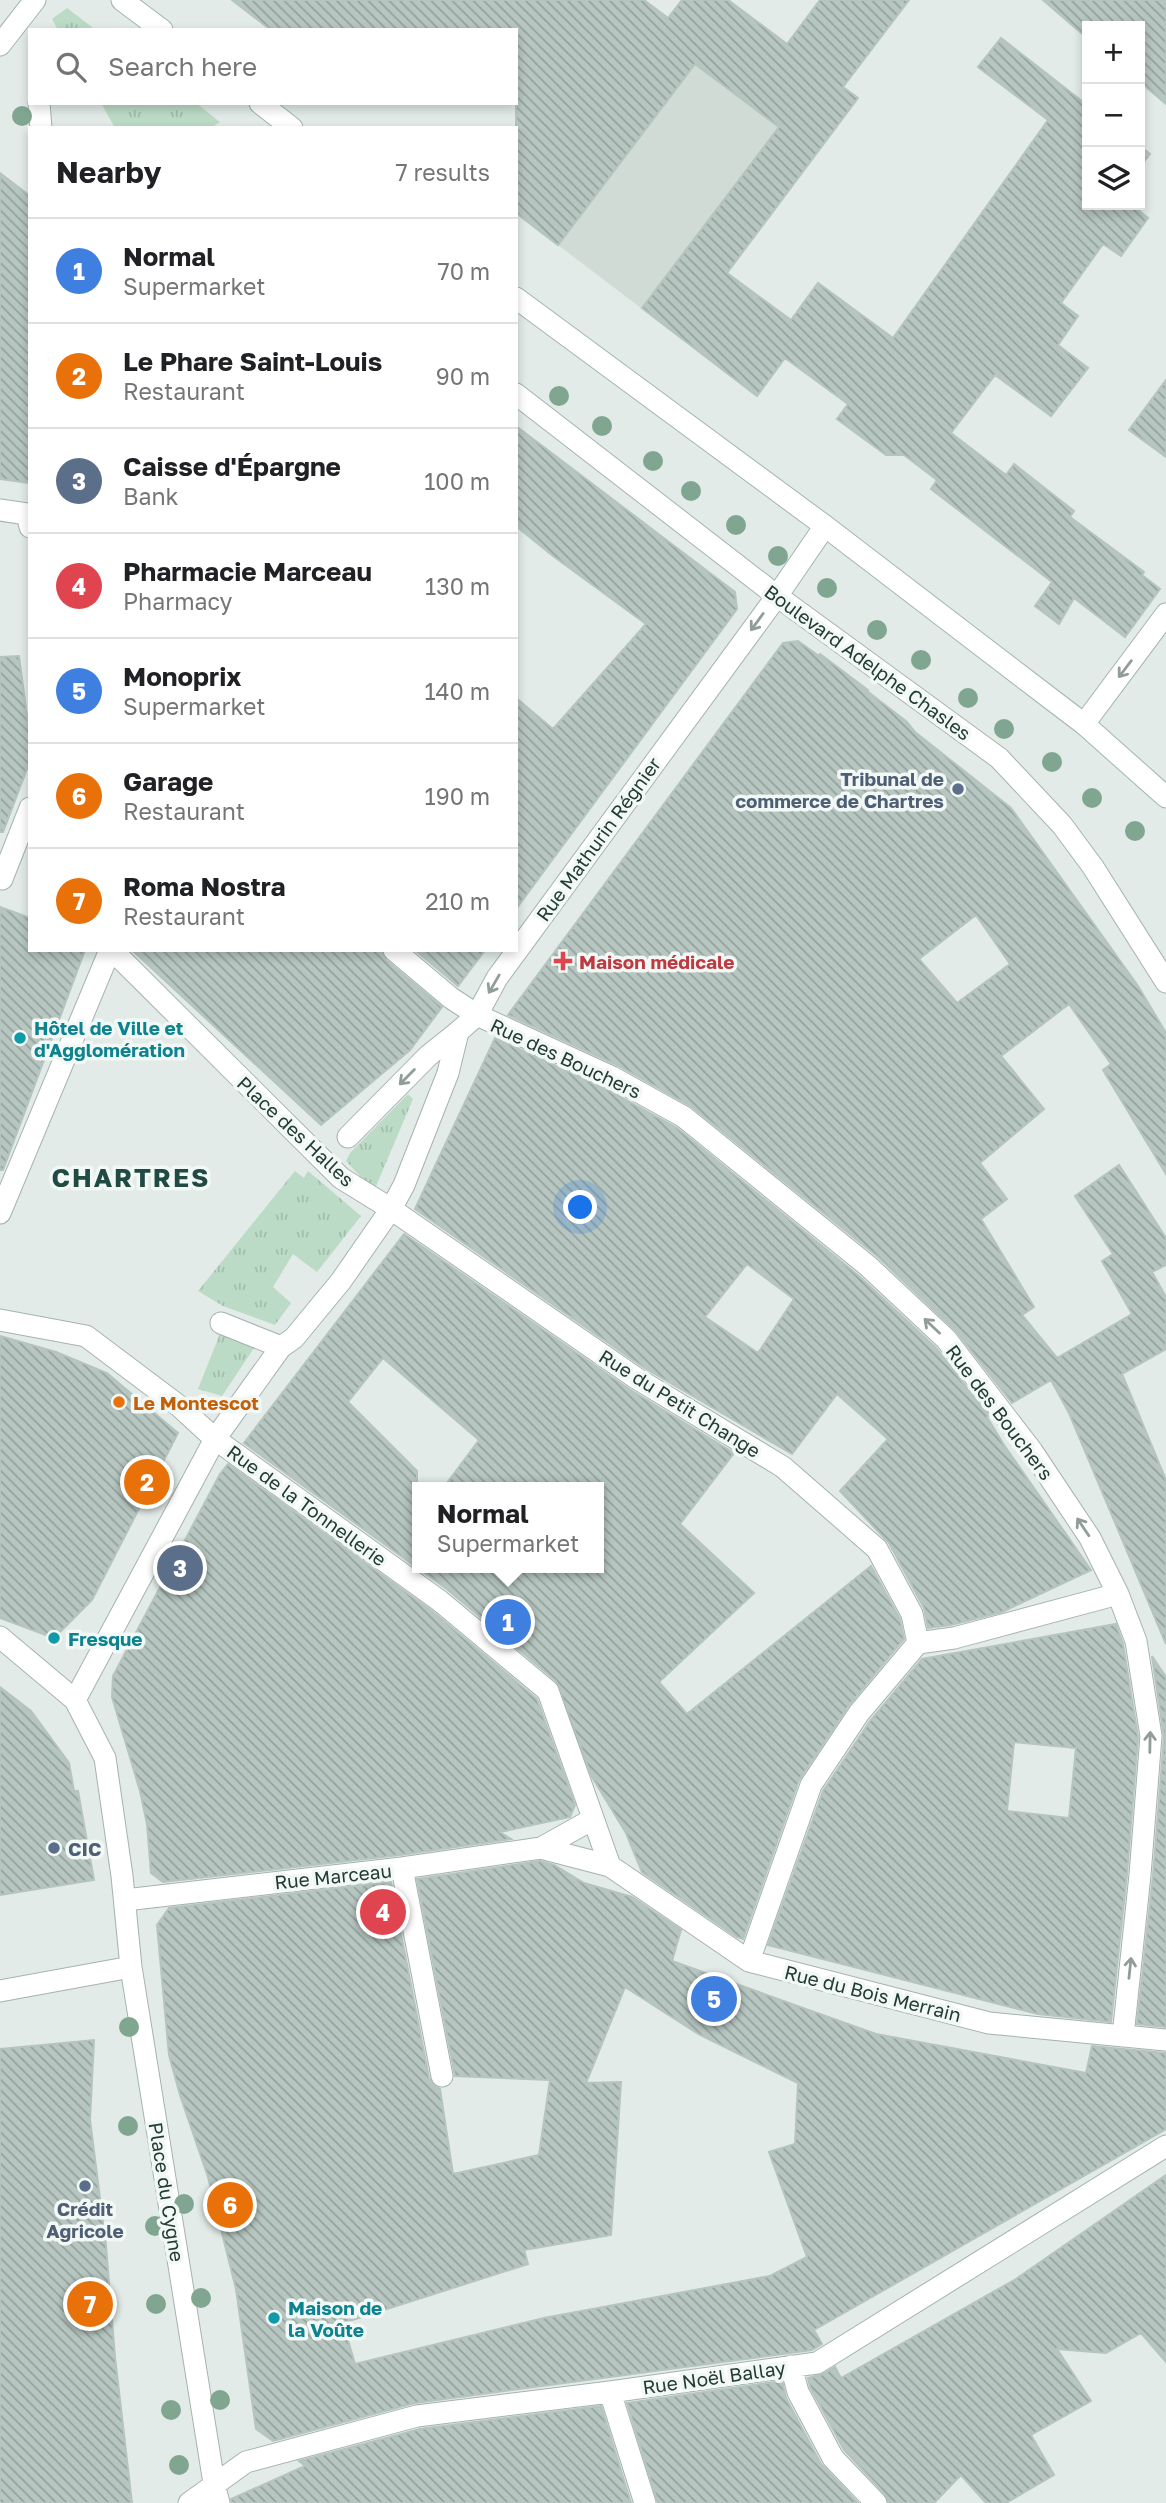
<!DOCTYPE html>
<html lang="en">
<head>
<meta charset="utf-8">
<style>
	body { margin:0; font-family:"Golos Text",sans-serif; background:#f6f6f6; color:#202124 }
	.controls { position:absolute; right:21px; top:21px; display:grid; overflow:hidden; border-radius:0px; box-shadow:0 4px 10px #0003 }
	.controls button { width:63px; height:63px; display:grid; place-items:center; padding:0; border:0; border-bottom:2px solid #e0e0e0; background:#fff; color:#202124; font:35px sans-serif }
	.you { position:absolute; left:581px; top:1208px; width:24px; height:24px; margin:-18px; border:5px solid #fff; border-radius:50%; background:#1a73e8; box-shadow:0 0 0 10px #1a73e833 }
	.badge { display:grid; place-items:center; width:46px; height:46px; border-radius:50%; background:#0b8043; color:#fff; font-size:23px; font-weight:700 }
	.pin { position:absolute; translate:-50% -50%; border:4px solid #fff; box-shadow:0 2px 7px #0006 }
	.popup { position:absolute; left:412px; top:1482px; width:192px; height:91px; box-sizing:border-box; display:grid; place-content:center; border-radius:0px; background:#fff; filter:drop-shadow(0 2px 5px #0005); font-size:23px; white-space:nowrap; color:#757577 }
	.popup b { font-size:26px; color:#202124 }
	.popup::after { content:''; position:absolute; left:50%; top:100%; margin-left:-14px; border:14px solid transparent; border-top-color:#fff }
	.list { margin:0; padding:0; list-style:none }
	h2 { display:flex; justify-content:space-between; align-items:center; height:91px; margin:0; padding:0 28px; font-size:30px }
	h2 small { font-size:23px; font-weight:400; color:#757577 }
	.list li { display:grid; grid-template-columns:46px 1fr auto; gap:21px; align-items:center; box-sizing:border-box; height:105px; padding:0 28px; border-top:2px solid #e0e0e0 }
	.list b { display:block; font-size:26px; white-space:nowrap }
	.list p { margin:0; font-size:23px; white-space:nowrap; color:#757577 }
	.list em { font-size:23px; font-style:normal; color:#757577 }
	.icon { flex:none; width:38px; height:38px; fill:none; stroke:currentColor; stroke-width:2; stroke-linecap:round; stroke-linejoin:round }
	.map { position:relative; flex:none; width:1166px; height:2503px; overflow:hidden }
	.search { position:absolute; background:#fff; box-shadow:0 4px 10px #0003; left:28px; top:28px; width:490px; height:77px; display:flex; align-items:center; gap:18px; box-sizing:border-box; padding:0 24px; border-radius:0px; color:#757577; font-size:26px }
	.panel { position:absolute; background:#fff; box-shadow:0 4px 10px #0003; left:28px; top:126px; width:490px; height:826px; border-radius:0px }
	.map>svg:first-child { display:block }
	.built { fill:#d0dbd6 }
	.grass { fill:url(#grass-tufts) }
	.building { fill:url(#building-back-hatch); stroke:#b5c4be; stroke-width:2; fill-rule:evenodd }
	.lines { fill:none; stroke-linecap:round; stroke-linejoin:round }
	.service-casing { stroke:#a5b3ae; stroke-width:23 }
	.pedestrian-casing { stroke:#a5b3ae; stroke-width:23 }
	.minor-casing { stroke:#a5b3ae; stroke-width:23 }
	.secondary-casing { stroke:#a1b6af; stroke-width:23 }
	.service { stroke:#fff; stroke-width:21 }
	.pedestrian { stroke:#fff; stroke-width:21 }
	.minor { stroke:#fff; stroke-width:21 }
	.secondary { stroke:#fff; stroke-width:21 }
	.tree { fill:#80a691 }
	.oneway { stroke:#919d9a }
	.service-dot { fill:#5c6f8a; stroke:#f2f8f5; stroke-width:2.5 }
	.health-dot { fill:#e0444e; stroke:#f2f8f5; stroke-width:2.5 }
	.culture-dot { fill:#0f9aa8; stroke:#f2f8f5; stroke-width:2.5 }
	.food-dot { fill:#e8710a; stroke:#f2f8f5; stroke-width:2.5 }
	.labels { text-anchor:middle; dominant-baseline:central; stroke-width:7; stroke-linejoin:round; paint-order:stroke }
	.street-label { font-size:19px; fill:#233b35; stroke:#f2f8f5 }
	.service-label { font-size:19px; font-weight:bold; fill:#4e5e75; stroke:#f2f8f5; text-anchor:end }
	.health-label { font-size:19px; font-weight:bold; fill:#be3a42; stroke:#f2f8f5; text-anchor:start }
	.culture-label { font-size:19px; font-weight:bold; fill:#0d838f; stroke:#f2f8f5; text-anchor:start }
	.food-label { font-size:19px; font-weight:bold; fill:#c56008; stroke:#f2f8f5; text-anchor:start }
	.district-label { font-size:26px; font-weight:bold; letter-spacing:2px; fill:#214b42; stroke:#f2f8f5 }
</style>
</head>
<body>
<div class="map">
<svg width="1166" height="2503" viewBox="0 0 1166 2503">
	<defs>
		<pattern id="grass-tufts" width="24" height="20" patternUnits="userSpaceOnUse" patternTransform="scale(1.75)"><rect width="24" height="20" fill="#bcdbc6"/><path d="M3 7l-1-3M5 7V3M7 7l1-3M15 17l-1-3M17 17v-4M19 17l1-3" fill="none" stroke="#a1bdab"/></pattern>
		<pattern id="building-back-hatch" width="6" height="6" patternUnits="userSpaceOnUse" patternTransform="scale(1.75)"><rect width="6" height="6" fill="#b7c6c0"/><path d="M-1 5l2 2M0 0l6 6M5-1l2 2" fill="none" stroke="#94a29d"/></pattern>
	</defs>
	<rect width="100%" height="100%" fill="#e2ebe7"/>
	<path class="built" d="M682 0H728L858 98 679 337 520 216Z"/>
	<path class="grass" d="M67 8 96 30H58L52 19Z
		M101 103H196L220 122 210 128H115Z
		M408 1094 413 1099 374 1191 346 1161 350 1153Z
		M295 1171 304 1178 308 1171 361 1216 317 1272 293 1254 273 1287 291 1303 275 1325 223 1306 198 1291Z
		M221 1331 256 1345 222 1396 198 1389Z"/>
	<path class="building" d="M232 0H644L668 18 682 0H728L787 44 820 0H909L843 87 858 98 727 273 791 320 818 283 893 338 1048 120 978 67 1001 38 1087 105V205H1132L1148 218 1121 256 1103 244 1061 303 1078 316 1058 345 1088 368 1051 416 995 375 951 433 1006 475 1014 464 1074 511 1070 517 1144 572 1142 575 1160 589 1125 637 1074 598 1059 624 1035 606 1052 582 931 489 937 480 904 455H886L837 419 848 404 785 358 757 396 642 308 779 127 695 64 558 245 516 213V30H271Z
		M1043 0H1166V104L1140 82V26H1087V38Z
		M1140 146 1150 154 1140 167Z
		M0 173 30 196V483L0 479Z
		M1166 380V457L1129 430Z
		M516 426 735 592 737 609 516 909V698L553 729 646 624 553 556 516 526Z
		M798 641 819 656 820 654 868 690 867 691 907 722 915 732 1011 808 1138 986 1166 1033V1174L1103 1070 1111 1064 1069 1004 1001 1056 1044 1109 980 1163 1007 1199 981 1219 1034 1307 1022 1315 1057 1358 1132 1314 1102 1261 1113 1254 1075 1196 1119 1165 1166 1238V1265L1152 1272 1166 1297V1349L1122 1374 1166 1480V1644L1069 1413 1051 1380 1012 1403 955 1330 877 1256 692 1107 617 1065 508 1015 783 643ZM976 915 1010 964 957 1003 919 959Z
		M19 656 30 738V761L3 832H0V657Z
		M0 907 30 918V950H85L3 1170H0Z
		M132 950H381L386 960 442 1007 410 1050 321 1125Z
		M415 950H485L458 986Z
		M495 1038 606 1089 677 1128 859 1276 936 1348 989 1416 987 1417 1004 1445 1091 1570 1002 1612 951 1625 928 1628 924 1608 889 1543 840 1491 888 1439 837 1394 792 1454 643 1367 415 1209ZM747 1264 794 1299 758 1353 705 1317Z
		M404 1234 629 1389 734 1453 680 1524 754 1593 659 1682 687 1714 871 1566 900 1619 904 1639 849 1705 799 1780 743 1939 737 1937 642 1872 626 1833 592 1777 556 1681 448 1590 244 1443ZM383 1358 479 1440 444 1487H599V1568H417V1471L348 1402Z
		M0 1336 56 1352 107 1373 178 1433 92 1600 54 1638 0 1618Z
		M228 1464 432 1611 537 1699 575 1805 570 1817 500 1832 511 1839 400 1855 163 1882 151 1873 147 1824 140 1791 112 1697 113 1676 220 1474Z
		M1116 1624 1123 1644 1138 1737 1127 1874 1111 2022 1038 2014 768 1945 823 1791 870 1721 922 1659ZM1014 1742 1076 1748 1069 1818 1007 1811Z
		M1152 1656 1166 1677V2027L1137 2024 1153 1876 1164 1737Z
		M0 1687 31 1711 69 1763 74 1791H78L94 1880 0 1895Z
		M540 1861 554 1865 584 1883 632 1897 681 1930 672 1961 876 2034 1086 2073 1092 2046 1166 2053V2129L814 2330 822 2344 812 2350 415 2403 273 2441 256 2429 236 2289 208 2177 180 2095 169 2055 157 1925 169 1908 391 1882 429 2078 433 2085 440 2089 453 2174 539 2155 550 2080 455 2076 417 1879ZM625 1987 700 2035 798 2083 795 2144 769 2152 807 2257 770 2276 544 2318 355 2364 343 2323 528 2264 524 2250 611 2235 621 2082 586 2083Z
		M94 2040 90 2120 106 2245 115 2357 132 2503H0V2049Z
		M1166 2175V2362L1141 2333 1106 2353 1057 2349 1091 2401 1031 2435 1054 2475 1006 2503H986L961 2475 934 2503H889L885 2494 844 2450 810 2387 808 2378 823 2374 835 2367 841 2378 1016 2279Z
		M782 2381 786 2398 821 2464 858 2503H658L627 2403Z
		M601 2406 631 2503H232L231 2499 305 2466 299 2461 420 2429Z"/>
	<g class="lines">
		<defs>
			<path id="service" d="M348 1137 428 1056 458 1032"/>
			<path id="pedestrian" d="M0 45 35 0
				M39 103 41 128
				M516 394 777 596 999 758 1062 825 1093 867 1166 982
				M112 950 341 1178 391 1209 636 1378 783 1467 877 1549 912 1614 918 1643
				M477 1015 612 1077 684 1117 868 1266 946 1339 1032 1451 1090 1538 1118 1594 1136 1641 1151 1736 1140 1875 1123 2036
				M0 1213 110 950
				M0 1320 86 1336 179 1406 215 1439 440 1601 548 1691 610 1866
				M221 1323 281 1347
				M0 1637 75 1700 105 1758 122 1876 131 1967 214 2483 219 2503
				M75 1700 215 1439 281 1347 294 1338 341 1281 391 1209 404 1185 448 1073 458 1032
				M541 1848 593 1819
				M402 1868 442 2076
				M125 1900 402 1868 541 1848 610 1866 749 1961 989 2023 1166 2040
				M749 1961 811 1785 859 1713 918 1643 954 1638 1118 1594
				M0 1991 131 1967
				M791 2366 798 2392 833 2458 876 2503
				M610 2392 645 2503
				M189 2503 246 2462 417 2416 610 2392 817 2363 1166 2146"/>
			<path id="minor" d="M0 510 27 514 30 527
				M1084 724 1166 614
				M0 878 2 879 30 808
				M394 950 451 998 477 1015
				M458 1032 477 1015 497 978 777 596 825 526"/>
			<path id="secondary" d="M122 0 162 30
				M260 103 292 128
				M516 298 825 526 1055 702 1084 724 1166 797"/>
		</defs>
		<use href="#service" class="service-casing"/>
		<use href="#pedestrian" class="pedestrian-casing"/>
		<use href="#minor" class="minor-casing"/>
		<use href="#secondary" class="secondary-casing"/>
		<use href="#service" class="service"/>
		<use href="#pedestrian" class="pedestrian"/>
		<use href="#minor" class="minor"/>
		<use href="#secondary" class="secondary"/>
	</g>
	<g class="tree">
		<circle cx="22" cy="116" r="10"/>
		<circle cx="559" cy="396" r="10"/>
		<circle cx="602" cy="426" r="10"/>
		<circle cx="653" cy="461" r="10"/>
		<circle cx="691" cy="491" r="10"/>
		<circle cx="736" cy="525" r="10"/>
		<circle cx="778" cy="556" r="10"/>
		<circle cx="827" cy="588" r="10"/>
		<circle cx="877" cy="630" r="10"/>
		<circle cx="921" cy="660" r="10"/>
		<circle cx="968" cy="698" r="10"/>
		<circle cx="1004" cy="729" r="10"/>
		<circle cx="1052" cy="762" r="10"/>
		<circle cx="1092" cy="798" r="10"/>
		<circle cx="1135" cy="831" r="10"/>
		<circle cx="129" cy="2027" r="10"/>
		<circle cx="128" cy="2126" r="10"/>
		<circle cx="184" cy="2204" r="10"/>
		<circle cx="155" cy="2226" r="10"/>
		<circle cx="201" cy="2298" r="10"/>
		<circle cx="156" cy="2304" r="10"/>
		<circle cx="220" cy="2400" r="10"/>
		<circle cx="171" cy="2410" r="10"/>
		<circle cx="179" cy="2465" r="10"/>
	</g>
	<defs><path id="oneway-shaft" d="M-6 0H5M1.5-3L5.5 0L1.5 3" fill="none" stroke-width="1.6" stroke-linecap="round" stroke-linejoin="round" transform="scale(1.75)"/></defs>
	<g class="oneway">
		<use href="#oneway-shaft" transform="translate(757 622) rotate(126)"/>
		<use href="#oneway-shaft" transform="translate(1125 669) rotate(127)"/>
		<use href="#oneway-shaft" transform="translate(494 984) rotate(120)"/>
		<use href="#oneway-shaft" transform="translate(407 1077) rotate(135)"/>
		<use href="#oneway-shaft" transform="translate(932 1326) rotate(-137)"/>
		<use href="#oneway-shaft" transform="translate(1083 1527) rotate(-124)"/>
		<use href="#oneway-shaft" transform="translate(1150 1742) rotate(-89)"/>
		<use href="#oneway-shaft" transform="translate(1130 1968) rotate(-84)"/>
	</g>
	<g class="service-dot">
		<circle cx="958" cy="789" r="7"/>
		<circle cx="54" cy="1848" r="7"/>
		<circle cx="85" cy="2186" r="7"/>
	</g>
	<path class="health-dot" d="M559.5 950.5h7v7h7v7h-7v7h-7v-7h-7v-7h7z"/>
	<g class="culture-dot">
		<circle cx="20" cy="1038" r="7"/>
		<circle cx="54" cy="1638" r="7"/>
		<circle cx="274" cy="2318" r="7"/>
	</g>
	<circle class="food-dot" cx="119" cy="1402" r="7"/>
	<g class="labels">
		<g class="street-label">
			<text transform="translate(868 662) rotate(36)">Boulevard Adelphe Chasles</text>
			<text transform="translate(598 839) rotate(-54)">Rue Mathurin Régnier</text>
			<text transform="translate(566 1058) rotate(25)">Rue des Bouchers</text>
			<text transform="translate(296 1131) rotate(43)">Place des Halles</text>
			<text transform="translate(680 1403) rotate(32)">Rue du Petit Change</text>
			<text transform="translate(1000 1412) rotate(53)">Rue des Bouchers</text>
			<text transform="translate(307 1505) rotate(36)">Rue de la Tonnellerie</text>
			<text transform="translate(333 1876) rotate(-6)">Rue Marceau</text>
			<text transform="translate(873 1993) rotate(14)">Rue du Bois Merrain</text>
			<text transform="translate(167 2192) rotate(81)">Place du Cygne</text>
			<text transform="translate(714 2377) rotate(-8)">Rue Noël Ballay</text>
		</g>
		<g class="service-label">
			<text x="944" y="778">Tribunal de<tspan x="944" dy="22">commerce de Chartres</tspan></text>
			<text x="68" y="1848" text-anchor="start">CIC</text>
			<text x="85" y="2208" text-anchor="middle">Crédit<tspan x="85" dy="22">Agricole</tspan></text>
		</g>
		<g class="health-label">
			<text x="579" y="961">Maison médicale</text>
		</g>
		<g class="culture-label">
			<text x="34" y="1027">Hôtel de Ville et<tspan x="34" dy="22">d'Agglomération</tspan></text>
			<text x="68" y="1638">Fresque</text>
			<text x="288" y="2307">Maison de<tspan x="288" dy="22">la Voûte</tspan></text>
		</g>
		<g class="food-label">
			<text x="133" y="1402">Le Montescot</text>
		</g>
		<g class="district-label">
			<text x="131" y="1177">CHARTRES</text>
		</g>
	</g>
</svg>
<div class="controls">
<button>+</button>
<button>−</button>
<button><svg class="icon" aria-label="layers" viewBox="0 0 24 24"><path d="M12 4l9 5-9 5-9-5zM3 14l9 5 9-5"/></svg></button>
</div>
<div class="you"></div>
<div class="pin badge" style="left:508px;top:1622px;background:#3f7fe0">1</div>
<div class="popup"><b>Normal</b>Supermarket</div>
<div class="pin badge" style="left:147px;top:1482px;background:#e8710a">2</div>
<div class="pin badge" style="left:180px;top:1568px;background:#5c6f8a">3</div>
<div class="pin badge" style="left:383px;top:1912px;background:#e0444e">4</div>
<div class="pin badge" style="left:714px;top:1999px;background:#3f7fe0">5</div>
<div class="pin badge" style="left:230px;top:2205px;background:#e8710a">6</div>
<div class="pin badge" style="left:90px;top:2304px;background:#e8710a">7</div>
<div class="search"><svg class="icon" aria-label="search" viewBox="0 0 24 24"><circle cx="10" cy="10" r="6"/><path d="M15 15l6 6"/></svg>Search here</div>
<section class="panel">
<h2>Nearby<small>7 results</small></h2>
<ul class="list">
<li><span class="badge" style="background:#3f7fe0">1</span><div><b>Normal</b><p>Supermarket</p></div><em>70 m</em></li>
<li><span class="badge" style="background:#e8710a">2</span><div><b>Le Phare Saint-Louis</b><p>Restaurant</p></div><em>90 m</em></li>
<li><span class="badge" style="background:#5c6f8a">3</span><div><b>Caisse d'Épargne</b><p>Bank</p></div><em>100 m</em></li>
<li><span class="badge" style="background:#e0444e">4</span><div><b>Pharmacie Marceau</b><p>Pharmacy</p></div><em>130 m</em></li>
<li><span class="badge" style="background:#3f7fe0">5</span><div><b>Monoprix</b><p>Supermarket</p></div><em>140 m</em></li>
<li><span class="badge" style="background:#e8710a">6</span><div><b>Garage</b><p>Restaurant</p></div><em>190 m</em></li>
<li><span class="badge" style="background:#e8710a">7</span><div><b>Roma Nostra</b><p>Restaurant</p></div><em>210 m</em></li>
</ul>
</section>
</div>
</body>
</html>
